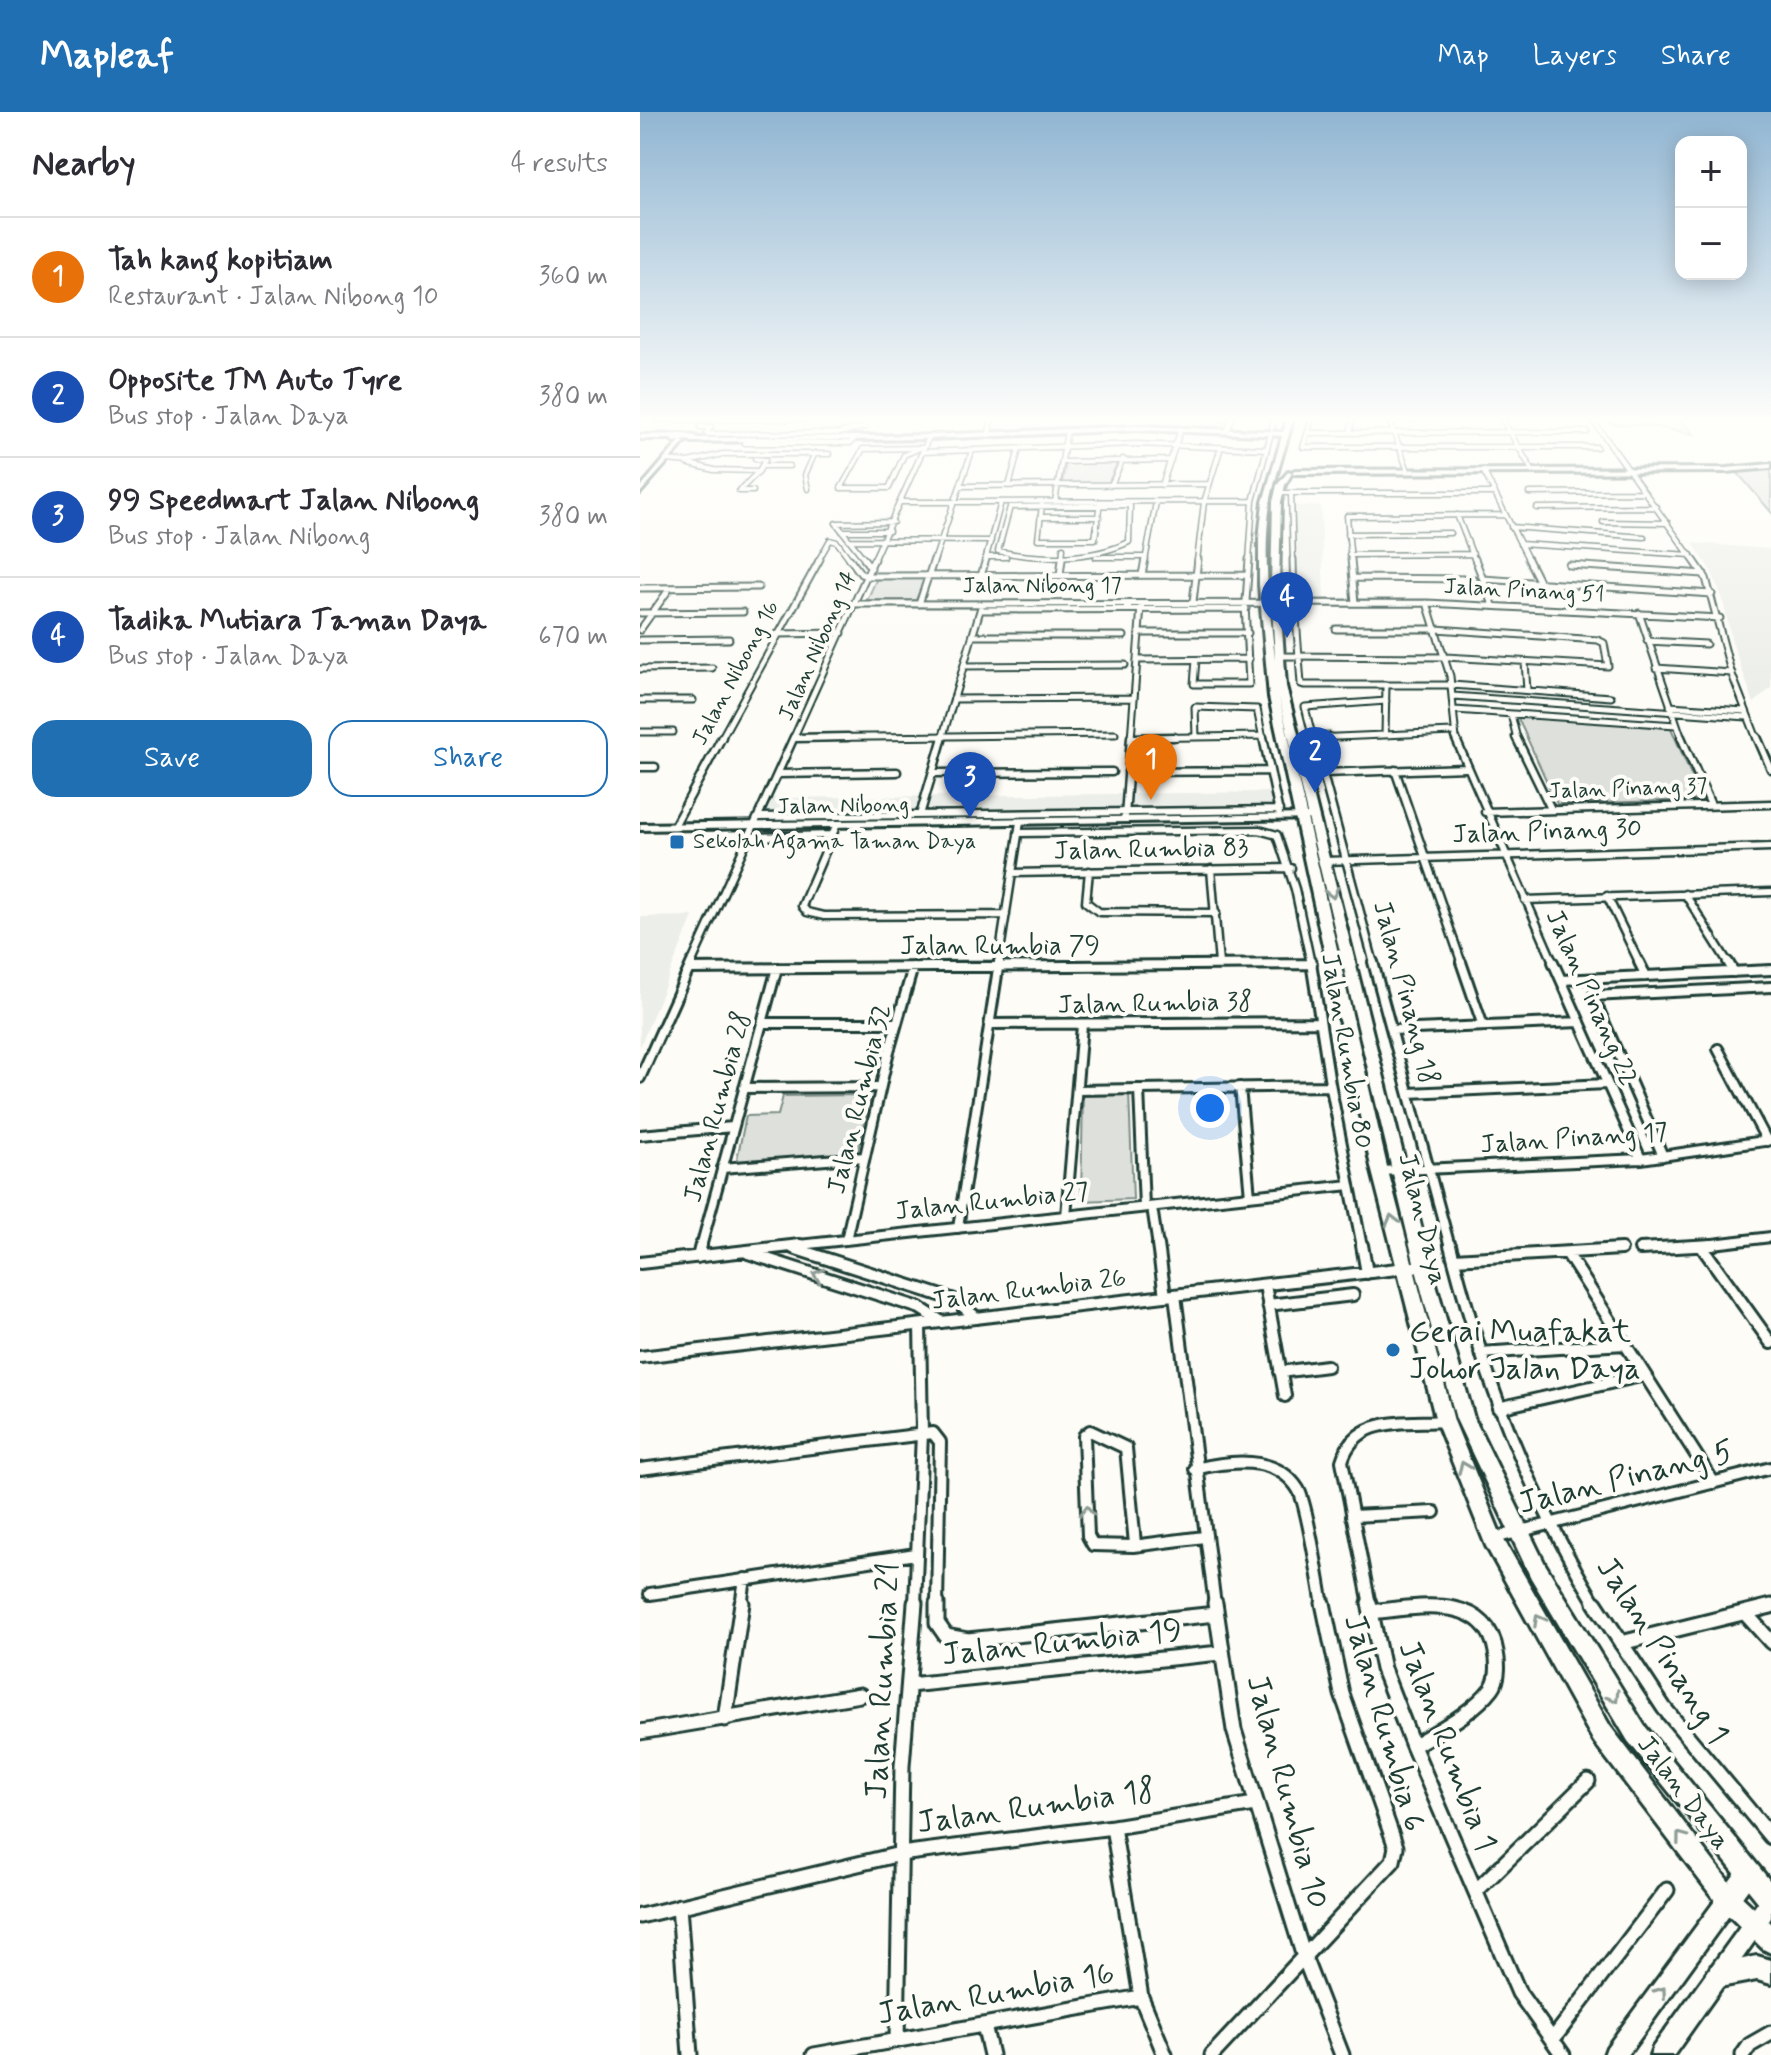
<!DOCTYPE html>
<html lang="en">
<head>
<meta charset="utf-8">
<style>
	body { margin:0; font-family:Mynerve,sans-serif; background:#f7f7f7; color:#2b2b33 }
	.controls { position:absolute; right:24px; top:24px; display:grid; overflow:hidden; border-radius:16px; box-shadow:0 4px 20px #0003 }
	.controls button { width:72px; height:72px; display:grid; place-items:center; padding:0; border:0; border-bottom:2px solid #e1e1e2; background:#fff; color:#2b2b33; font:40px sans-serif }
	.you { position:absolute; left:570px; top:996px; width:28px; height:28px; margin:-20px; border:6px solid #fff; border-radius:50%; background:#1a73e8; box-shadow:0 0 0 12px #1a73e833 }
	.badge { display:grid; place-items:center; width:52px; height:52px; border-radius:50%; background:#1f6fb2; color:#fff; font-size:26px; font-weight:700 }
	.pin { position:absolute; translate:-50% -66px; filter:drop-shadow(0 2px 4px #0008) }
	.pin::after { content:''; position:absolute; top:42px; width:28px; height:24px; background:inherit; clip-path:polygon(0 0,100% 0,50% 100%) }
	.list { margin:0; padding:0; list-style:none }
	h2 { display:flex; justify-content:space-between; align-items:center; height:104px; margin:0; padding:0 32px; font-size:34px }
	h2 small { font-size:26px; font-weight:400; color:#7c7c81 }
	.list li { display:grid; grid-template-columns:52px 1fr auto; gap:24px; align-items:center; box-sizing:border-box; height:120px; padding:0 32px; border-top:2px solid #e1e1e2 }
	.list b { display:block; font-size:30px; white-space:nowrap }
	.list p { margin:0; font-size:26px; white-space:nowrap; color:#7c7c81 }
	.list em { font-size:26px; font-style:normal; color:#7c7c81 }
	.actions { display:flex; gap:16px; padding:24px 32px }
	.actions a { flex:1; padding:18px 0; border:2px solid #1f6fb2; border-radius:24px; text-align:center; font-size:28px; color:#1f6fb2 }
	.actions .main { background:#1f6fb2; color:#fff }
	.map { position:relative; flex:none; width:1131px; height:1943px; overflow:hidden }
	header { display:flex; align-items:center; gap:48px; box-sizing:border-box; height:112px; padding:0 40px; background:#1f6fb2; color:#fff }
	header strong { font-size:38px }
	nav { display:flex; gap:44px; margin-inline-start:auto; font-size:28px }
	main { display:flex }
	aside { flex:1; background:#fff }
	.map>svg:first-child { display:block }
	.built { fill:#eceee9 }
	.green { fill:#dde0db; stroke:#7e8e88; stroke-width:2 }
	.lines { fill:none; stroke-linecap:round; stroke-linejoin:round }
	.stream { stroke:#75877f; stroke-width:2 }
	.minor-far5-casing { stroke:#1f3d34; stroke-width:7 }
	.minor-far4-casing { stroke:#1f3d34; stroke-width:9 }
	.minor-far3-casing { stroke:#1f3d34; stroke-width:11 }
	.minor-far2-casing { stroke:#1f3d34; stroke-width:14 }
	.minor-far1-casing { stroke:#1f3d34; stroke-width:16 }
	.minor-casing { stroke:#1f3d34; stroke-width:19 }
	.tertiary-casing { stroke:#1f3d34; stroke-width:6 }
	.secondary-casing { stroke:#1f3d34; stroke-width:6 }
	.primary-casing { stroke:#1f3d34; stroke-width:6 }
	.minor-far5 { stroke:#fdfcf7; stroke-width:4 }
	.minor-far4 { stroke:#fdfcf7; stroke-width:5 }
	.minor-far3 { stroke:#fdfcf7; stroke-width:6 }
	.minor-far2 { stroke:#fdfcf7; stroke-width:8 }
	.minor-far1 { stroke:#fdfcf7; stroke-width:10 }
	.minor { stroke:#fdfcf7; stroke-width:13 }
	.tertiary { fill:#fdfcf7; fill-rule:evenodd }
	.secondary { fill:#fdfcf7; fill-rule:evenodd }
	.primary { fill:#fdfcf7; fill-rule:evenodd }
	.oneway { stroke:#8e9c96 }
	.poi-dot { fill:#1f6fb2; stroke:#fdfcf7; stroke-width:3 }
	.labels { text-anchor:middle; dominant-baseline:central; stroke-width:8; stroke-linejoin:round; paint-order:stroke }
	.far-street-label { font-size:22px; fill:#1f3d34; stroke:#fdfcf7 }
	.far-poi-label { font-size:22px; fill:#1f3d34; stroke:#fdfcf7; text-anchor:start }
	.street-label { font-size:26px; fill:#1f3d34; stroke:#fdfcf7 }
	.near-poi-label { font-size:32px; fill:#1f3d34; stroke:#fdfcf7; text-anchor:start }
	.near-street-label { font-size:32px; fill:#1f3d34; stroke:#fdfcf7 }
</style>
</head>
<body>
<header>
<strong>Mapleaf</strong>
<nav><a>Map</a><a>Layers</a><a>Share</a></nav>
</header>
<main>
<aside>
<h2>Nearby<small>4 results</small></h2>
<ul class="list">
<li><span class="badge" style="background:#e8710a">1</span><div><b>Tah kang kopitiam</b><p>Restaurant · Jalan Nibong 10</p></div><em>360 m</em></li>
<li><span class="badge" style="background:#1a4fb4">2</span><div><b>Opposite TM Auto Tyre</b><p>Bus stop · Jalan Daya</p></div><em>380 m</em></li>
<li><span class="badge" style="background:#1a4fb4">3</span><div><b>99 Speedmart Jalan Nibong</b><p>Bus stop · Jalan Nibong</p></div><em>380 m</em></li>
<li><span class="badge" style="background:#1a4fb4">4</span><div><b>Tadika Mutiara Taman Daya</b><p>Bus stop · Jalan Daya</p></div><em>670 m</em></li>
</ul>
<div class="actions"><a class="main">Save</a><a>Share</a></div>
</aside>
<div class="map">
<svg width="1131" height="1943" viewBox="0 0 1131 1943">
	<rect width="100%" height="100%" fill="#fdfcf7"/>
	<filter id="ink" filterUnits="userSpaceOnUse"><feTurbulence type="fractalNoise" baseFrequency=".0125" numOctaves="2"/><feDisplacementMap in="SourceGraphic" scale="16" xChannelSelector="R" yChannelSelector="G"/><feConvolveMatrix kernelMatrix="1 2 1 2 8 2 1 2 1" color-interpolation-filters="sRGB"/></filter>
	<g filter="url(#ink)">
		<path class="built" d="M231 307H345L343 313 226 315 198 323 58 322 64 314 227 313Z
			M653 394H681L684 489H656Z
			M1053 431 1131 437V576L1114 591 1092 530 1083 488 1072 461Z
			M631 680 635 696 123 704 131 686Z
			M53 804 0 935V805Z"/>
		<path class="green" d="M500 307H586L580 318 501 316Z
			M967 307H1040L1054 322 1003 313 971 312Z
			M478 349 468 372 422 371 426 351Z
			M1131 356V400L1096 359Z
			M237 466H285L276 488H227Z
			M877 604 1031 616 1062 688 917 692Z
			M489 980 493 1087 441 1089 443 982Z
			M222 983 230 989 218 1038 208 1043 101 1052 97 1047 106 1004 138 1003 143 984Z"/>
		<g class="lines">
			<path class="stream" d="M0 327H32"/>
			<defs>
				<path id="minor-far5" d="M672 307 663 335H957
					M749 307 768 359
					M749 307H774
					M862 307 892 358
					M952 307 1054 449
					M15 308 167 307
					M60 315H71L66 321 69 322 199 321 225 315 228 307
					M632 316 634 307
					M587 319 592 307
					M667 321 947 320
					M710 321 713 307
					M349 323 351 307
					M107 327 105 331H210L215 326
					M280 336 264 343 249 376H201L223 337Z
					M280 336H284
					M282 340 496 332 626 337
					M26 348 48 350 83 342H189
					M422 350 531 348
					M46 351 74 358 119 359 125 348 115 347
					M122 354H149
					M843 358 889 449
					M471 373 483 347
					M522 373 541 317
					M320 374 569 372
					M369 374 379 337
					M168 377 165 363 175 341
					M113 379H99L119 359
					M639 381H854
					M889 381 1004 380
					M651 382 653 449
					M316 386 332 339
					M261 390 613 389
					M415 390 427 319
					M402 393 398 427H455L460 390
					M490 393 489 430C452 448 397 448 358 439L370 395Z
					M897 396 1016 395
					M817 403 835 449
					M400 405H459
					M963 410 1028 411
					M871 415 1004 425
					M202 419H249
					M708 422 810 421
					M209 428 351 429
					M880 432 1051 443
					M709 443 833 442
					M347 445H366
					M456 445H503
					M178 449 190 428 197 430 211 449
					M226 449 196 411 253 410
					M233 449 289 325
					M294 449 314 390
					M345 449 361 390
					M422 449 423 436
					M505 449 516 390
					M557 449 564 390 581 335
					M609 449 613 389 631 321
					M711 449 707 404 865 403"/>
				<path id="minor-far4" d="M210 447 221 462 228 464 608 463
					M224 447 231 456
					M653 447 654 490
					M711 447 715 491
					M835 447 853 493
					M888 447 899 469
					M1053 447 1066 466 1091 560 1117 627
					M929 453 1064 462
					M420 463 422 447
					M502 463 505 447
					M341 464 346 447
					M713 466 834 467
					M843 467 1072 482
					M0 476 118 475
					M606 489 609 447
					M553 490 558 447
					M787 491 810 564 816 627
					M216 492 787 491 1080 506
					M279 492 294 447
					M655 492 661 572 664 573H812L971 585
					M340 498 606 497
					M0 501 103 500
					M999 501 1042 627
					M0 518 30 476
					M499 521H608
					M137 522 202 521
					M333 524H484
					M0 528 89 527
					M1007 529 1066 532
					M639 544 805 545 968 554 964 531 958 528 796 517H696
					M497 548 609 547
					M556 548 554 572H609L605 492
					M885 550 887 578
					M324 554 485 553
					M1016 556 1092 561
					M0 557 72 556
					M813 584 1107 605
					M315 587 494 586
					M0 588H53
					M1030 594 1105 599
					M815 598 1036 613
					M871 602 877 627
					M0 620H33
					M745 623 746 573
					M556 625 555 595 617 597 623 627
					M154 626 475 622
					M491 626 621 624
					M674 626 813 620
					M81 627 180 447
					M153 627 234 447
					M302 627 341 495
					M491 627 501 494
					M673 627 665 595 746 589"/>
				<path id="minor-far3" d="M623 625 639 701
					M673 625 734 852
					M815 625 914 852
					M876 625 911 697
					M1041 625 1071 693
					M1117 625 1131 657
					M154 626 208 625
					M491 626 534 625
					M674 626 689 625
					M0 655H15
					M755 658 822 852
					M488 660 629 659
					M293 661 472 660
					M684 661 826 656
					M138 662 257 660
					M845 700 1131 692
					M280 703 303 625
					M485 704 491 625
					M120 705 639 698
					M197 712 162 794 167 800 184 804 366 803
					M34 714 82 625
					M378 721 619 718 637 723 655 777 671 852
					M111 725 192 723
					M684 749 1131 735
					M571 757 579 852
					M449 759 446 790 459 800 576 801
					M372 761 651 756
					M1045 782 1089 852
					M967 784 1000 852
					M885 788 1131 780
					M51 852 154 625
					M358 852 380 710
					M669 852H672"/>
				<path id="minor-far2" d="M671 850 690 971 722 1135
					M733 850 810 1135
					M821 850 843 914
					M913 850 1001 1047
					M999 850 1006 864
					M1088 850 1094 860
					M49 857 672 852
					M921 868 1131 858
					M122 911H257
					M351 912 679 910
					M752 918 940 910
					M1078 937 1127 1029
					M0 966 52 850
					M600 975 610 1084
					M104 976 240 975
					M499 977 504 1095
					M437 978 690 974
					M769 981 967 972
					M0 1023 93 1015
					M1023 1044 953 884 1131 875
					M82 1056 225 1045
					M740 1059 1001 1047 1131 1028
					M512 1095 518 1135
					M426 1104 442 913
					M318 1116 359 850
					M206 1128 248 943 273 855
					M61 1135 137 856
					M141 1135 710 1073
					M1048 1135 1131 1125"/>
				<path id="minor-far1" d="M518 1133 525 1184
					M722 1133 727 1161
					M810 1133C845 1269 884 1372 956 1493
					M1062 1135 1131 1231
					M153 1136 315 1188 337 1206
					M1000 1137 1073 1133
					M108 1141 280 1196 302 1210
					M927 1141 1074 1371
					M58 1145 61 1133
					M814 1147 981 1137
					M0 1151 160 1133
					M625 1173 645 1284
					M535 1183 575 1493
					M628 1193 713 1183
					M840 1241 985 1232
					M0 1245 783 1154
					M640 1260 687 1254
					M858 1296 1005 1263
					M0 1357 293 1321 300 1330 297 1493
					M555 1357C588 1349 636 1342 658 1377 667 1391 679 1472 683 1493
					M712 1404 794 1400
					M854 1426 1131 1356
					M495 1432 486 1336 450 1319 444 1324 448 1424 453 1433 493 1434 564 1425
					M10 1482 276 1442
					M101 1493 105 1467
					M275 1493 282 1321 280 1213
					M730 1493 702 1349C716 1303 764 1312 804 1309"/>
				<path id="minor" d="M297 1491V1511L306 1524 328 1528 576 1502
					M575 1491 594 1618 664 1845 702 1943
					M729 1491 743 1557 773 1634 879 1881 923 1943
					M955 1491 1024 1596 1131 1725
					M731 1500C773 1496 846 1479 856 1540 858 1550 859 1567 852 1576 833 1601 799 1618 773 1634
					M1105 1501 1131 1530
					M981 1531 1131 1494
					M269 1573 580 1541
					M85 1607 102 1491
					M0 1620 220 1583
					M473 1715 501 1885 525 1943
					M836 1779 948 1669
					M39 1794 50 1943
					M0 1804 260 1742 473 1715 615 1692
					M344 1913 351 1943
					M913 1927 1027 1778
					M257 1928 262 1654 275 1491
					M174 1943 501 1885
					M572 1943 753 1749 756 1735 702 1582 683 1491
					M1103 1943 1110 1933 1131 1921"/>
				<path id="tertiary" d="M40 329 45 330 0 381V376Z
					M1131 352V356L1086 360 655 362 652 360 655 358 1086 356Z
					M674 702 677 703V707L0 718V712Z"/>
				<path id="secondary" d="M497 314 645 320 648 322 645 324 497 318 289 327 52 330 49 328 52 326 289 323Z
					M1107 1752 1114 1755 1117 1762 1114 1769 988 1943H964L967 1935 1100 1755Z
					M1131 1779V1806L1034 1943H1010L1013 1935 1124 1782Z"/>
				<path id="primary" d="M647 307H653C646 335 635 363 630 392 622 444 630 496 635 548L631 473 633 390 637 373 649 359 652 361 645 373 641 390 639 473 646 574 791 1154 834 1306 905 1452 1004 1613 1131 1770V1800L1123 1796 988 1629 891 1466 816 1307 775 1154 639 584 748 1059 814 1309 860 1421 970 1614 1096 1779 1131 1812V1841L1123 1837 1080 1795 954 1630 846 1434 796 1309 732 1059 629 585 619 473V427L623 390Z
					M43 322 56 324 57 327 34 330 31 327H0V323Z
					M1117 1844 1131 1848V1872L1117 1868 1080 1875 1071 1872 1068 1863 1071 1854Z"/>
			</defs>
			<use href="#minor-far5" class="minor-far5-casing"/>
			<use href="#minor-far4" class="minor-far4-casing"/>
			<use href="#minor-far3" class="minor-far3-casing"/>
			<use href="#minor-far2" class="minor-far2-casing"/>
			<use href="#minor-far1" class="minor-far1-casing"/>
			<use href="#minor" class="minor-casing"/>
			<use href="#tertiary" class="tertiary-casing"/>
			<use href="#secondary" class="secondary-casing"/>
			<use href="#primary" class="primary-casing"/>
			<use href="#minor-far5" class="minor-far5"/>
			<use href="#minor-far4" class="minor-far4"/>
			<use href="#minor-far3" class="minor-far3"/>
			<use href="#minor-far2" class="minor-far2"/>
			<use href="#minor-far1" class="minor-far1"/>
			<use href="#minor" class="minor"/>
			<use href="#tertiary" class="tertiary"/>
			<use href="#secondary" class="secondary"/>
			<use href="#primary" class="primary"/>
		</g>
		<defs><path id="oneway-chevron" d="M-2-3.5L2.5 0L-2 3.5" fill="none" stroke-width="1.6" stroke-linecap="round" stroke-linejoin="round" transform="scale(2)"/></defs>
		<g class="oneway">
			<use href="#oneway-chevron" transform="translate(692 781) rotate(76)"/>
			<use href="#oneway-chevron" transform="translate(752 1108) rotate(-104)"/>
			<use href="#oneway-chevron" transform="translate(178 1163) rotate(-163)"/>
			<use href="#oneway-chevron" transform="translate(824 1355) rotate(-112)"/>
			<use href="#oneway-chevron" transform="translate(447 1399) rotate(-92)"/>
			<use href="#oneway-chevron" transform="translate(899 1508) rotate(-119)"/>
			<use href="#oneway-chevron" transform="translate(974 1585) rotate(59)"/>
			<use href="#oneway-chevron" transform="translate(1041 1725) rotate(-127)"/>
			<use href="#oneway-chevron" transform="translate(1021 1880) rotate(-54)"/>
		</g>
	</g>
	<linearGradient id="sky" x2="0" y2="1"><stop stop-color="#91b6d2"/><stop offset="0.53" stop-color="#fefefb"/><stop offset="1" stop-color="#fefefb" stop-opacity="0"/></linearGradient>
	<rect width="1131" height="579" fill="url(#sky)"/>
	<g class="poi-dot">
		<rect x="29" y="722" width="16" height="16" rx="4"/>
		<circle cx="753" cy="1238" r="8"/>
	</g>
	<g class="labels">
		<g class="far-street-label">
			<text x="402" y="474">Jalan Nibong 17</text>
			<text transform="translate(884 479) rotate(3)">Jalan Pinang 51</text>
			<text transform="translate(178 534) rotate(-66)">Jalan Nibong 14</text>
			<text transform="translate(96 561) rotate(-62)">Jalan Nibong 16</text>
			<text transform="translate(988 677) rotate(-2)">Jalan Pinang 37</text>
			<text transform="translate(203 694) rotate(-1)">Jalan Nibong</text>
		</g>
		<g class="far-poi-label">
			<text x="53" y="730">Sekolah Agama Taman Daya</text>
		</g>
		<g class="street-label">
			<text transform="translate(907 720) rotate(-2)">Jalan Pinang 30</text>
			<text transform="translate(511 738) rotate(-1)">Jalan Rumbia 83</text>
			<text x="360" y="835">Jalan Rumbia 79</text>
			<text transform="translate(765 881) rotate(75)">Jalan Pinang 18</text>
			<text transform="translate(951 886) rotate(66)">Jalan Pinang 22</text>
			<text transform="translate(515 892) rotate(-1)">Jalan Rumbia 38</text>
			<text transform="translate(706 939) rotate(80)">Jalan Rumbia 80</text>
			<text transform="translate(220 987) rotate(-76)">Jalan Rumbia 32</text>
			<text transform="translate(78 995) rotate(-75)">Jalan Rumbia 28</text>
			<text transform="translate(934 1027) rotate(-4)">Jalan Pinang 17</text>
			<text transform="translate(352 1090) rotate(-6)">Jalan Rumbia 27</text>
			<text transform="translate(782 1107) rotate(76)">Jalan Daya</text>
			<text transform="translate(389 1178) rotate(-7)">Jalan Rumbia 26</text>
			<text transform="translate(1043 1681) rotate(53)">Jalan Daya</text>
		</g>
		<g class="near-poi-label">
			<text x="769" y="1220">Gerai Muafakat<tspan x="769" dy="37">Johor Jalan Daya</tspan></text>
		</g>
		<g class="near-street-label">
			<text transform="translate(986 1366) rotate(-14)">Jalan Pinang 5</text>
			<text transform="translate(422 1531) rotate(-6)">Jalan Rumbia 19</text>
			<text transform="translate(1022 1539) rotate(57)">Jalan Pinang 1</text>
			<text transform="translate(243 1569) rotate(-87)">Jalan Rumbia 21</text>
			<text transform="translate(744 1611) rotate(74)">Jalan Rumbia 6</text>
			<text transform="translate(807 1634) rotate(69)">Jalan Rumbia 1</text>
			<text transform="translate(647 1680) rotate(75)">Jalan Rumbia 10</text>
			<text transform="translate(396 1695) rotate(-8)">Jalan Rumbia 18</text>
			<text transform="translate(356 1882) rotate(-10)">Jalan Rumbia 16</text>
		</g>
	</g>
</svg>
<div class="controls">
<button>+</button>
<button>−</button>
</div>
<div class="you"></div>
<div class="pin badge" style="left:511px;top:688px;background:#e8710a">1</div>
<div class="pin badge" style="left:675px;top:681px;background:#1a4fb4">2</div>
<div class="pin badge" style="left:330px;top:706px;background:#1a4fb4">3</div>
<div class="pin badge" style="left:647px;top:526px;background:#1a4fb4">4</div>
</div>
</main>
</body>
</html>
